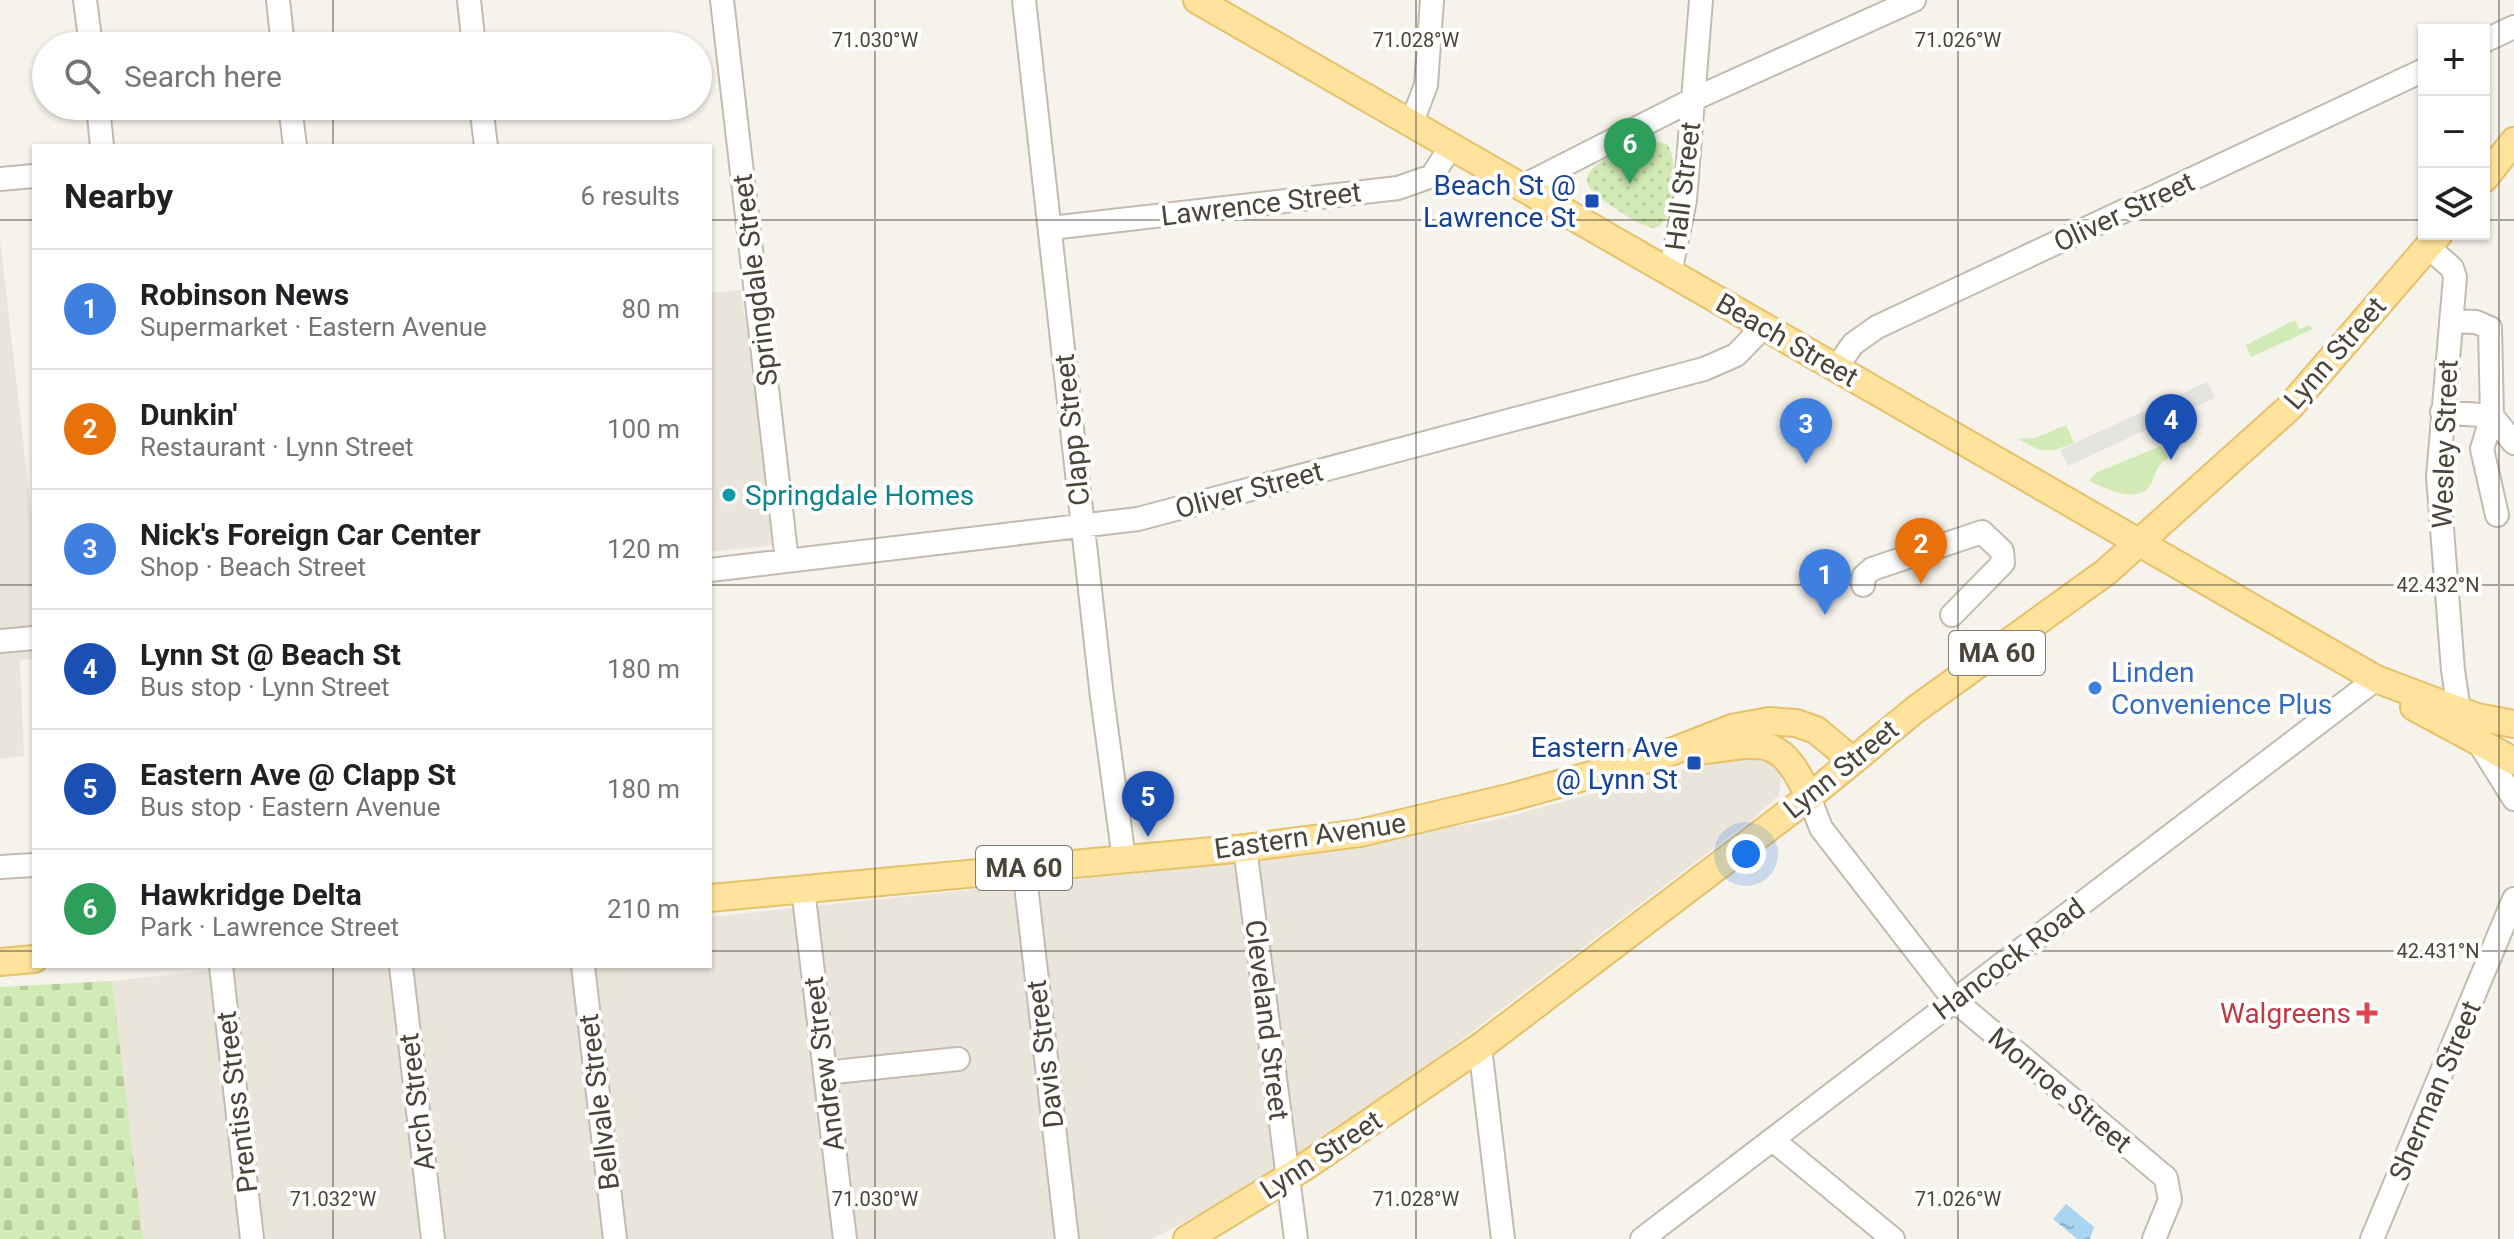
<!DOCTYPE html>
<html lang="en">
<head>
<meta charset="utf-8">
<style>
	body { margin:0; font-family:Roboto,sans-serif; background:#f6f6f6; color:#202124 }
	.controls { position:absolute; right:24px; top:24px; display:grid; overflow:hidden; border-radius:0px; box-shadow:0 2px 6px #0004 }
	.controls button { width:72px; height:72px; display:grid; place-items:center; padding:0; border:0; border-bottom:2px solid #e0e0e0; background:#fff; color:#202124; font:40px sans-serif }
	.you { position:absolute; left:1746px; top:854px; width:28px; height:28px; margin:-20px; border:6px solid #fff; border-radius:50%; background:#1a73e8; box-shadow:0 0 0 12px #1a73e833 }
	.badge { display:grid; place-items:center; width:52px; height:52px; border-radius:50%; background:#b45309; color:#fff; font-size:26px; font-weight:700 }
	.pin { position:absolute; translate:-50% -66px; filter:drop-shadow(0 2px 4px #0008) }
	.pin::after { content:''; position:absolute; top:42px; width:28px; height:24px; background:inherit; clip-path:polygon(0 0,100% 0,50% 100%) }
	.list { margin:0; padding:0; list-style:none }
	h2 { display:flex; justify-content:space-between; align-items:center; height:104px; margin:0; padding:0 32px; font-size:34px }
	h2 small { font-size:26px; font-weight:400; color:#757577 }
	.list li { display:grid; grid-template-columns:52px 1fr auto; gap:24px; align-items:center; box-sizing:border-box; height:120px; padding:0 32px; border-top:2px solid #e0e0e0 }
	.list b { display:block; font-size:30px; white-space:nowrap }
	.list p { margin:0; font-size:26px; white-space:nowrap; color:#757577 }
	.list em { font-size:26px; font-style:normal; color:#757577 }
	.icon { flex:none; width:44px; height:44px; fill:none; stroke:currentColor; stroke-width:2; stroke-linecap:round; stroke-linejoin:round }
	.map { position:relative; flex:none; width:2514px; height:1239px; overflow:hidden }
	.search { position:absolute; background:#fff; box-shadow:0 2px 6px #0004; left:32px; top:32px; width:680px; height:88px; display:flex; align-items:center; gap:20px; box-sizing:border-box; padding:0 28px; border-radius:44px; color:#757577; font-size:30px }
	.panel { position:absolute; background:#fff; box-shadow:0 2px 6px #0004; left:32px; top:144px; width:680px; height:824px; border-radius:0px }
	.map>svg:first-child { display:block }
	.residential { fill:#eae5da }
	.grass { fill:#d2eab5 }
	.cemetery { fill:url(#cemetery-stones) }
	.park { fill:url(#park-dots) }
	.parking { fill:#e5e3e0 }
	.water { fill:url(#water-ripples) }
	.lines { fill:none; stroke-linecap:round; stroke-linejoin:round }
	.minor-casing { stroke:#c2bbae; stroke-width:26 }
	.major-casing { stroke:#e6c16a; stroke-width:30 }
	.minor { stroke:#fff; stroke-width:22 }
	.major { stroke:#ffe39c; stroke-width:26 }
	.ticks { fill:none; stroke:#4b4439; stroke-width:2; stroke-opacity:0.45 }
	.transit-dot { fill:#1a4fb4; stroke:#fff; stroke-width:3 }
	.culture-dot { fill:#0f9aa8; stroke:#fff; stroke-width:3 }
	.shop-dot { fill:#3f7fe0; stroke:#fff; stroke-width:3 }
	.health-dot { fill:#e0444e; stroke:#fff; stroke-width:3 }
	.labels { text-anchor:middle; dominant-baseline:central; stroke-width:8; stroke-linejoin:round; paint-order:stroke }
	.shield { fill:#fff; stroke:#817c74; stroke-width:2 }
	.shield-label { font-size:26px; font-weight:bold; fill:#4b4439 }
	.transit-label { font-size:28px; fill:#164399; stroke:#fff; text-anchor:end }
	.street-label { font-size:28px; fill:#4b4439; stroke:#fff }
	.culture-label { font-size:28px; fill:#0d838f; stroke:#fff; text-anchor:start }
	.shop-label { font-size:28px; fill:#366cbe; stroke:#fff; text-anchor:start }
	.health-label { font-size:28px; fill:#be3a42; stroke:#fff; text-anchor:end }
	.ticks-label { font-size:20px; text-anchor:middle; fill:#4b4439; stroke:#fff; stroke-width:8; stroke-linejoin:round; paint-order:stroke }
</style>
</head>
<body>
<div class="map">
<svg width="2514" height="1239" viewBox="0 0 2514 1239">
	<defs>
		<pattern id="cemetery-stones" width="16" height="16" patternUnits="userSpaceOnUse" patternTransform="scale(2)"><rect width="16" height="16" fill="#d2eab5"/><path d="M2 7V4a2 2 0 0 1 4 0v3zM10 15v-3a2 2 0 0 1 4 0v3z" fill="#b6ca9c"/></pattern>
		<pattern id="park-dots" width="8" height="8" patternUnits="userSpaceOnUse" patternTransform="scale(2)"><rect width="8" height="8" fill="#d2eab5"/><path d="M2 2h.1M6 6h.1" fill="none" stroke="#b6ca9c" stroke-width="1.8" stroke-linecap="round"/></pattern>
		<pattern id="water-ripples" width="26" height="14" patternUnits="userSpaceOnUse" patternTransform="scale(2)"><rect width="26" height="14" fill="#a9d4f2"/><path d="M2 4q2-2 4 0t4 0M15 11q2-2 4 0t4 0" fill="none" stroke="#8caec5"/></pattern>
	</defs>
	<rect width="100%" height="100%" fill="#f6f3ec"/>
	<path class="residential" d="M0 239 34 535V659L20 660 24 756 0 759Z
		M741 290 776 545 710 552V293Z
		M1749 753 1763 754 1782 770 1779 795 1755 817 1398 1088 1236 1195 1152 1239H143L112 981 251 966H710V917L1167 869 1490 821Z"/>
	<path class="grass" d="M2295 320 2299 329 2310 325 2313 329 2251 357 2246 345Z
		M2066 425 2074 443C2047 454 2043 453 2018 439L2035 438Z
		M2161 446 2169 457C2157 465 2157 470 2152 482 2140 507 2105 488 2089 481L2095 473Z"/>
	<path class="cemetery" d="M112 981 143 1239H0V987Z"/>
	<path class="park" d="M1650 140 1667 144C1679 159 1678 223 1654 228 1639 226 1623 213 1610 205 1552 171 1620 153 1650 140Z"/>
	<path class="parking" d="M2207 382 2215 398 2068 466 2060 450Z"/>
	<path class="water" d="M2066 1204 2094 1227 2090 1239H2077L2053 1219Z"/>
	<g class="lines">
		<defs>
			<path id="minor" d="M85 0 91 46
				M278 0 283 46
				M469 0 474 46
				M722 0 787 561
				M1024 0 1102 697 1124 859
				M2484 41 2514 27
				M98 106 102 146
				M290 106 295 146
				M481 106 486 146
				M1412 122 1426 85 1432 0
				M0 179 34 176
				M1523 186 1694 99 1914 0
				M1051 228 1398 188 1432 176 1452 145
				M2428 247 2452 268 2455 277 2438 477 2453 670 2459 711 2514 799
				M1670 273 1685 200 1701 0
				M1836 368 1853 344 1877 327 2424 70
				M2442 412 2492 416 2490 328 2476 322 2451 321
				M2497 515 2482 449 2492 416 2514 443
				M710 570 1138 519 1704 369 1736 355 1764 326
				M1863 585 1864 576 1872 569 1982 532 2002 551 2003 563 1952 615
				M0 641 34 638
				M1809 797 1821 828 1954 1000 2166 1178 2170 1200 2154 1239
				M1245 848 1296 1239
				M0 867 34 865
				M1024 868 1067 1239
				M803 889 845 1239
				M221 966 252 1239
				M401 966 433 1239
				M583 966 615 1239
				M1480 1047 1503 1239
				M825 1073 958 1059
				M1773 1140 1893 1239
				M1642 1239 2376 679
				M2372 1239 2514 899"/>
			<path id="major" d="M1197 0 2376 679 2477 717 2514 724
				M2484 179 2514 141
				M2414 707 2514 761
				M1706 750C1767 742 1781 736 1809 797
				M710 898 1245 848 1360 833 1512 797 1663 755 1732 728 1769 721 1796 723 1816 730 1853 761
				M0 962 34 959
				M1187 1239 1303 1168 1480 1047 1809 797 1916 709 2106 572 2289 408 2439 234"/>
		</defs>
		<use href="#minor" class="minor-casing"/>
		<use href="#major" class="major-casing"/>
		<use href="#minor" class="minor"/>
		<use href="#major" class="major"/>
	</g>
	<path class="ticks" d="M333 0V46M875 0V1239M1416 0V1239M1958 0V1239M2499 0V1239M333 106V146M0 220H34M710 220H2424M2484 220H2514M0 585H34M710 585H2514M0 951H34M710 951H2514M333 966V1239"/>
	<g class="transit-dot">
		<rect x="1584" y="193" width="16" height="16" rx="4"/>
		<rect x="1686" y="755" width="16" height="16" rx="4"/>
	</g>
	<circle class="culture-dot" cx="729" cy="495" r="8"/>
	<circle class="shop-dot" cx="2095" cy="688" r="8"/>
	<path class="health-dot" d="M2363 1001h8v8h8v8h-8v8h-8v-8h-8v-8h8z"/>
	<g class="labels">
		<g class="shield">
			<rect x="1949" y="631" width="96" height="44" rx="6"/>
			<rect x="976" y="846" width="96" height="44" rx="6"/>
		</g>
		<g class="shield-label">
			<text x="1997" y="653">MA 60</text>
			<text x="1024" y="868">MA 60</text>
		</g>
		<g class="transit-label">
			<text x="1576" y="185">Beach St @<tspan x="1576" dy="32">Lawrence St</tspan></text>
			<text x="1678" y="747">Eastern Ave<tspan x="1678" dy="32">@ Lynn St</tspan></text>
		</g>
		<g class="street-label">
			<text transform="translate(1683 186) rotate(-83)">Hall Street</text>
			<text transform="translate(1261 204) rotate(-7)">Lawrence Street</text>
			<text transform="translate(2124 212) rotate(-25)">Oliver Street</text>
			<text transform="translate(755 280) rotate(-97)">Springdale Street</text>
			<text transform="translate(1787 340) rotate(30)">Beach Street</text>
			<text transform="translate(2335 353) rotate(-49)">Lynn Street</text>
			<text transform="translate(1072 430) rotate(-96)">Clapp Street</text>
			<text transform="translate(2445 444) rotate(-88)">Wesley Street</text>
			<text transform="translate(1249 490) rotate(-15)">Oliver Street</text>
			<text transform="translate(1841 769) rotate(-39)">Lynn Street</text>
			<text transform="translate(1310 836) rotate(-8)">Eastern Avenue</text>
			<text transform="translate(2009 959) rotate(-37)">Hancock Road</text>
			<text transform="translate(1267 1020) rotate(83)">Cleveland Street</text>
			<text transform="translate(1045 1054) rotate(-97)">Davis Street</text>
			<text transform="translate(824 1064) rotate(-97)">Andrew Street</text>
			<text transform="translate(2060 1090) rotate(40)">Monroe Street</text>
			<text transform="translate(2435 1091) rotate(-67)">Sherman Street</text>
			<text transform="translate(237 1102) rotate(-97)">Prentiss Street</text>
			<text transform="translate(417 1102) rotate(-97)">Arch Street</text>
			<text transform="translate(599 1102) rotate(-97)">Bellvale Street</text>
			<text transform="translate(1321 1155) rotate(-33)">Lynn Street</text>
		</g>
		<g class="culture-label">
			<text x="745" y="495">Springdale Homes</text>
		</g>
		<g class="shop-label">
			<text x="2111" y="672">Linden<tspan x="2111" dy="32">Convenience Plus</tspan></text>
		</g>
		<g class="health-label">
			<text x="2351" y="1013">Walgreens</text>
		</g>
	</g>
	<g class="ticks-label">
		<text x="875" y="47">71.030°W</text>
		<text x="1416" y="47">71.028°W</text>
		<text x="1958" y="47">71.026°W</text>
		<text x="2438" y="592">42.432°N</text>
		<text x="2438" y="958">42.431°N</text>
		<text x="333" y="1206">71.032°W</text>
		<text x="875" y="1206">71.030°W</text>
		<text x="1416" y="1206">71.028°W</text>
		<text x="1958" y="1206">71.026°W</text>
	</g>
</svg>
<div class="controls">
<button>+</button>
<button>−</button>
<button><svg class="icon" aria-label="layers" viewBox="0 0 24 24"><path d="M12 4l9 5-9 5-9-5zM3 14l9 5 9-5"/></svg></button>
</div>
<div class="you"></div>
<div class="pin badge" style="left:1825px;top:615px;background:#3f7fe0">1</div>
<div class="pin badge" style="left:1921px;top:584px;background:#e8710a">2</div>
<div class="pin badge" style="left:1806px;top:464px;background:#3f7fe0">3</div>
<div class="pin badge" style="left:2171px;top:460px;background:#1a4fb4">4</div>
<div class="pin badge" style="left:1148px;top:837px;background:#1a4fb4">5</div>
<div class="pin badge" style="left:1630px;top:184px;background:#2e9e5b">6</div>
<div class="search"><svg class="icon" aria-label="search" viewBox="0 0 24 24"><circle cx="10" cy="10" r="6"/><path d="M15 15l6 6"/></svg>Search here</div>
<section class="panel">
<h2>Nearby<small>6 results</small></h2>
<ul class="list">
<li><span class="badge" style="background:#3f7fe0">1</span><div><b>Robinson News</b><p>Supermarket · Eastern Avenue</p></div><em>80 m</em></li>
<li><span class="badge" style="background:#e8710a">2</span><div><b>Dunkin'</b><p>Restaurant · Lynn Street</p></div><em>100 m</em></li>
<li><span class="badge" style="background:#3f7fe0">3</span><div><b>Nick's Foreign Car Center</b><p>Shop · Beach Street</p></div><em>120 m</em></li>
<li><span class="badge" style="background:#1a4fb4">4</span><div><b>Lynn St @ Beach St</b><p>Bus stop · Lynn Street</p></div><em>180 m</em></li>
<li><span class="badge" style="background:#1a4fb4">5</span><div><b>Eastern Ave @ Clapp St</b><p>Bus stop · Eastern Avenue</p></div><em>180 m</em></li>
<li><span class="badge" style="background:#2e9e5b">6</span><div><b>Hawkridge Delta</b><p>Park · Lawrence Street</p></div><em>210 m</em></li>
</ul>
</section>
</div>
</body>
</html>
